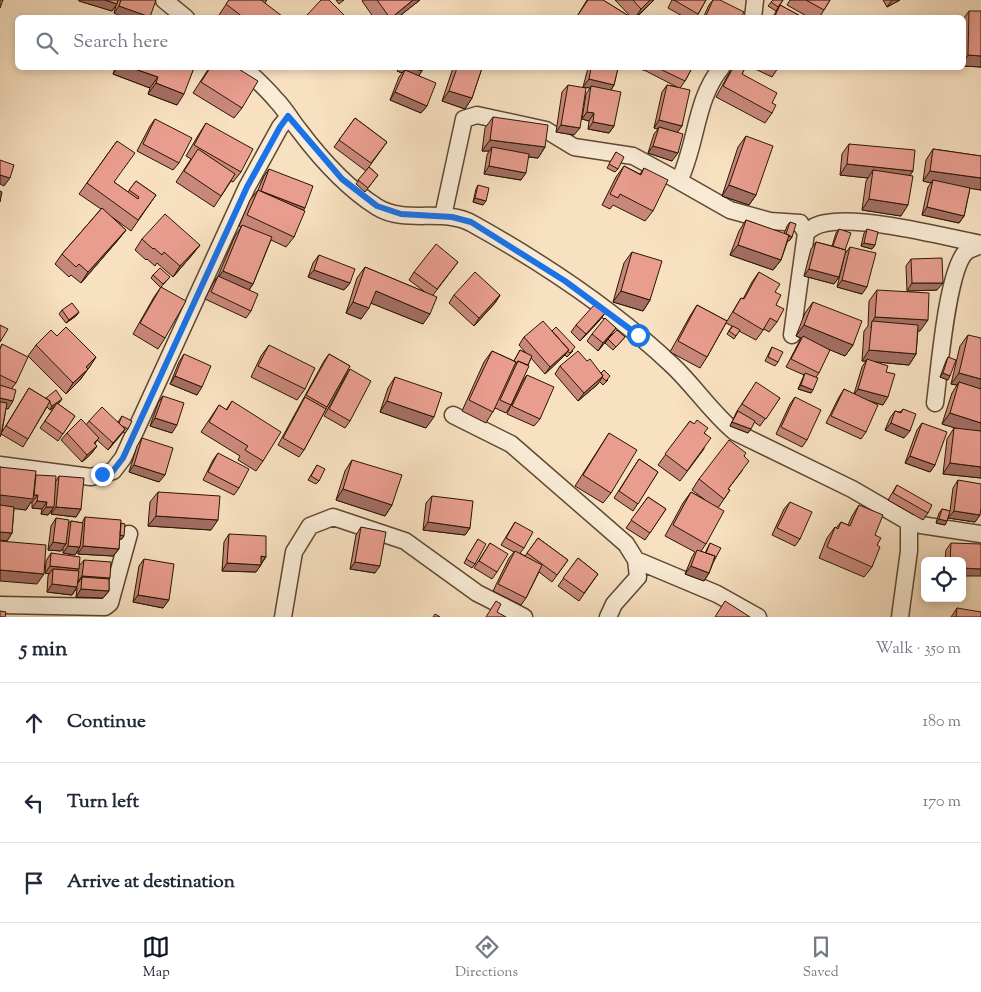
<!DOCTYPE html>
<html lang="en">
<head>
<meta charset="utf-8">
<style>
	body { margin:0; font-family:"Sorts Mill Goudy",serif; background:#f6f6f7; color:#1f2937 }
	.controls { position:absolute; right:15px; bottom:15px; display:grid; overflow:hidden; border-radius:8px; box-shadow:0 2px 8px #0003 }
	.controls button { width:45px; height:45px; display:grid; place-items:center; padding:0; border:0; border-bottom:1px solid #e0e1e3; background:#fff; color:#1f2937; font:25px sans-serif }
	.stop { position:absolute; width:15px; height:15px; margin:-11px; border:4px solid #1a73e8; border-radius:50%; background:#fff }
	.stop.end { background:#1a73e8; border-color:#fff; box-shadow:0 1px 5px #0008 }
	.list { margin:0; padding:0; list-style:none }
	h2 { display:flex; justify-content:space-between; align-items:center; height:65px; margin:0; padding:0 20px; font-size:21px }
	h2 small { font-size:16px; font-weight:400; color:#747a83 }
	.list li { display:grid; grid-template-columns:32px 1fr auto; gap:15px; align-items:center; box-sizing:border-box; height:80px; padding:0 20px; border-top:1px solid #e0e1e3 }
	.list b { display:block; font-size:19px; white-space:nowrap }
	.list em { font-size:16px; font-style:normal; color:#747a83 }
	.icon { flex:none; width:28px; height:28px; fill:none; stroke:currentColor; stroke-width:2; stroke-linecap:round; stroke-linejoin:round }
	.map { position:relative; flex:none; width:981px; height:617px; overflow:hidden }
	.search { position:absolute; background:#fff; box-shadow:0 2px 8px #0003; left:15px; right:15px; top:15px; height:55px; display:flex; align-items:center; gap:12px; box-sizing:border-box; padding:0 18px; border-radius:8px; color:#747a83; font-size:19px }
	.sheet { height:305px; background:#fff }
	nav { display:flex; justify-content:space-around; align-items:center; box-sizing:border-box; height:70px; border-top:1px solid #e0e1e3; background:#fff; font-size:14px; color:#747a83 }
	nav a { display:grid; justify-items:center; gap:2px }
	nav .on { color:#111827 }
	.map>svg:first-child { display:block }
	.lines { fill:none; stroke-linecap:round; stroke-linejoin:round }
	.minor-casing { stroke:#5d4831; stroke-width:19 }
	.minor { stroke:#faecd7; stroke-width:16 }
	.wall { fill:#c8877b; stroke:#291501 }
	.shaded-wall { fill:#a36e64; stroke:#291501 }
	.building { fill:#e99d8f; stroke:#291501 }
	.route { stroke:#1a73e8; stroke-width:6 }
</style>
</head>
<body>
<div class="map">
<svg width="981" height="617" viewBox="0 0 981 617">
	<rect width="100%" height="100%" fill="#f8e1c1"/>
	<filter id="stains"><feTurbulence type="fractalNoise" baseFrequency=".004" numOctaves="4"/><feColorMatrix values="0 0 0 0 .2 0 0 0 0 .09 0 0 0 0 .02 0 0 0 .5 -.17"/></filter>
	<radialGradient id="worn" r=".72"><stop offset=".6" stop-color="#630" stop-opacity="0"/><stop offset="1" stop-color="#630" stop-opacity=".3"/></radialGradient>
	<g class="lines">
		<defs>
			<path id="minor" d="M164 0 186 18
				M753 18 755 0
				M244 68C255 78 266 88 276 100 285 109 291 120 299 130 320 158 347 188 377 207 406 225 444 207 473 224 543 263 615 311 673 366 695 387 712 413 735 432L852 489 909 522 921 525 981 534
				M721 68C695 100 697 144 679 181L730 210 770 221 800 223 806 233
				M443 216 464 119 477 115 546 130 574 147 633 156 679 181
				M792 335 806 233C812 227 818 224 826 223 864 216 941 236 981 244
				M935 403C939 374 947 267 967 251 970 249 977 247 981 245
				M453 415 511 444 626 544 636 560 638 577 614 604 608 617
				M0 465 91 477 113 471 123 458 247 187 280 127 289 116
				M636 560 717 594 758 617
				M0 605 105 607 110 603 129 534
				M283 617 294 552 310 526 333 517 405 541 477 593 524 617
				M900 617 909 551V522"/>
		</defs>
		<use href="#minor" class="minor-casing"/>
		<use href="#minor" class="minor"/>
	</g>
	<path class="wall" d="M79 0H156L114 13 116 5 112 11 79 1Z
		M229 0H267L265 3 281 18H222L219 15Z
		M336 0H344L339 4Z
		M363 0H420L397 18H374L362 1Z
		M587 0H603L632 18H576Z
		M615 0H654L636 18H632Z
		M672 0H706L696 18H686L668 8Z
		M713 0H720L741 18H703L709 5Z
		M773 0H783L776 11 768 6Z
		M790 0H830L819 18H810L787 5Z
		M883 0H900L887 7Z
		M780 5 804 18H772Z
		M969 11 981 67 964 66V18Z
		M115 68H194L177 105 148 94 150 88 113 74Z
		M209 68H237L242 108 234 118 193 93Z
		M399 68H423L419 76 427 106 421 113 390 100 399 77 402 73 397 71Z
		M453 68H482L472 98 465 109 442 101Z
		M588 68H618L614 85 611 90 614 126 609 133 588 129 589 121 582 119 586 94 590 88 583 87Z
		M638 68H647L645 71Z
		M648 68H692L685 81 680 88 682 126 677 132 672 161 648 153 654 134 658 129 654 128 662 92 667 85 677 87 646 71Z
		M732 68H745L742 74 772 103V113L765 123 716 97Z
		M753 68H778L772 77Z
		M568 85 574 135 556 132 562 92Z
		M493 117 545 147 538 158 528 157 521 180 484 174 487 155 489 151H482L485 128Z
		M355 118 387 142 366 171 334 147Z
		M155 119 179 163 173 170 137 151 150 126Z
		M206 123 241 172 233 182 231 181 214 207 176 182 191 159 186 156 199 134Z
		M746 136 756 195 749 205 722 196 738 147Z
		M117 141 114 182 128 192 136 181 156 195 131 231 112 217 126 230 118 240 81 283 71 275 69 277 55 264 62 254 101 209 79 194Z
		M849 144 913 171 909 176 901 216 862 210 866 181 868 178 840 175 842 154Z
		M933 149 981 156V190L970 188 964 216 959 223 922 215 928 187 931 183 923 181 926 160Z
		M616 152 618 169 615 172 607 168Z
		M624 166 640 174 644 168 653 211 645 221 613 205 610 209 602 205 616 177Z
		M369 167 378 175 365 192 356 184Z
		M269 169 303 210 294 237 286 247 271 240 253 284 249 290 251 311 246 318 205 299 213 283 218 276 235 236 241 227 239 226 250 200 258 190 264 176Z
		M478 185 483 205 473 202 476 189Z
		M746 220 784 234 787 226 790 222 792 237 789 241 788 240 781 260 773 270 730 255 739 231Z
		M839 229V277L834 284 804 276 811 249 816 242 832 246 836 233Z
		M867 229 875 245 872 249 861 246 864 233Z
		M142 239 200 245 192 255 173 277 157 263 155 266 147 259 146 260 135 250Z
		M850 247 862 294 837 287 845 254Z
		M632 252 650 300 643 311 613 302 624 263Z
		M319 255 350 283 344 290 308 277 313 263Z
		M911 259 937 290 907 291 906 266Z
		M458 262 433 295 423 324 371 303 361 319 346 313 357 278 365 267 425 292 409 280 414 272Z
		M759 272 775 292 777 322 769 332 764 329 756 340 739 331 734 339 727 334 732 326 726 323 707 357 700 368 670 352 690 316 697 305 727 321 741 298 743 299 752 282Z
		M153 275 170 277 161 287 165 338 158 349 133 334 154 297 161 287V288L151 278Z
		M877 290 920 331 918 330 916 354 909 365 876 362 886 372 883 405 866 400V432L861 439 826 423 839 397 844 389 854 394 862 367 866 361H862L864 331 868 326 869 301Z
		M454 295H500L495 303 474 326 449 303Z
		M813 302 853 345 845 356 826 348 819 373 816 377 811 393 798 389 804 375 786 367 798 344 801 338 796 336 805 313Z
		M62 310 79 312 76 316 66 323 59 314Z
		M600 320 580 341 571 332 576 325Z
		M552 331 573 351 567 357 565 355 545 374 531 358 511 405 506 413 495 408 486 423 462 411 484 362 492 351 514 361 520 350 526 353 519 345 524 337Z
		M592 334 611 335 598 351 587 341Z
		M968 335 981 478 943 474 947 439 954 428H956L942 424 952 393 957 385 951 384 960 346Z
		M57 336 96 357 80 380 66 394 28 356 36 345Z
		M625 337 613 350 605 343 608 339Z
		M2 344 16 383 12 388 8 409 6 408 2 432 29 388 45 398H46L60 402 58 404 75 416 58 441 40 428 55 406 50 410 47 407 23 447 1 434 0 437V348Z
		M269 345 305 389 297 400 251 377 261 356Z
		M772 347 778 362 775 366 765 361Z
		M184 354 197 395 170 384 179 362Z
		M329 354 350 366 326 409 304 450 299 457 278 445 324 361Z
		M948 357V380L940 377 946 361Z
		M587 361 608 380 603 385 599 381 598 384 578 401 555 374 560 366Z
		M350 369V421L345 428 324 416 345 377Z
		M527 375 540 419 534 426 507 414 522 382Z
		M395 377 426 428 380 412 388 388Z
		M751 390 780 398 760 426 754 422 748 433 730 426 737 411Z
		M163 396 172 433 150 426 158 403Z
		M795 397 807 440 802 447 776 434 790 404Z
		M232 401 263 461 256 471 238 460 240 456 201 432 219 405 226 410Z
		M903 409 904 438 885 430 890 418 895 411 900 412Z
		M122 416 128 429 125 433 123 432 108 450 97 440 95 444 97 446 91 454 82 462 61 440 67 433 86 425 89 421 118 422Z
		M690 421 705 433 704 449 680 481 658 465Z
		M922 423 935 465 930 472 905 463 917 430Z
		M609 433 611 493 603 503 575 486Z
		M142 438 159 482 129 472 137 446Z
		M218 453 239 488 234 495 203 480 213 460Z
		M744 456 742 471 728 489 730 490 718 508 706 544 701 551 705 553 710 543 715 559 713 563 709 573 704 581 685 574 692 557 695 552 665 536 683 503 691 492 705 500 692 490 699 479Z
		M639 459 658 472 633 511 614 498Z
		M352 460 392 505 385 516 336 500 345 471Z
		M317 465 319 481 316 484 308 480Z
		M0 467 56 481 59 476 81 509 76 517 51 514 52 510 48 515 41 514 42 509 32 508V502H31L26 510 14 508 12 533 7 541Z
		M958 480 980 515 975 522 948 518 945 525 936 523 939 513 942 509 950 511 953 488Z
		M897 485 928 513 923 520 888 500Z
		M158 492 211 530 148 526 150 502Z
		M432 496 470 528 465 535 423 530 426 503Z
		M648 497 666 509 645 540 626 528Z
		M790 502 800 539 795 546 772 535 784 509Z
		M859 505 875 535 877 545 872 567 864 577 819 558 827 538 835 527 836 528 841 522 848 525 852 516Z
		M85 517 122 539H119V549L113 556 78 554V550L75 555 63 553V549L61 551 48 550 51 526 56 518 69 523 71 521 82 523Z
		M515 522 524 548 520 553 525 556 538 538 568 560 552 582 539 572 526 598 521 605 493 591 509 558 514 552 501 545Z
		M361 527 375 573 350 569 356 535Z
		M229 534 266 557 256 572 222 571 224 542Z
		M478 539 475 564 472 568 464 563Z
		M490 543 497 572 492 579 474 568Z
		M951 543 962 561H945L946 550Z
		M51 553 79 566 84 560 109 579V591L103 598 76 597 77 588 72 595 47 592 48 576 49 574 45 573 46 561Z
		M578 558 598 574 579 601 558 586Z
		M144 559 163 608 133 602 139 566Z
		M957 608 981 617H951Z"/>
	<path class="shaded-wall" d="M79 0H105L117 4 112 11 79 1Z
		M413 0H420L397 18H391Z
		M650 0H654L635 18 641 9Z
		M892 0H900L887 7Z
		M119 6 150 17 125 18 114 13Z
		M968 55 981 56V67L964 66V61Z
		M117 68H132L158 77 150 88 113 74Z
		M400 68H414L422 71 417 78 405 70 402 73 397 71Z
		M589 79 614 85 609 93 591 86 590 88 583 87Z
		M156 83 184 94 177 105 148 94Z
		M449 91 472 98 465 109 442 101Z
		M395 92 427 106 421 113 390 100Z
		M587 112 594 113 589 121 582 119Z
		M659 120 682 126 677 133 659 127 658 129 654 128Z
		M593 122 614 126 609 133 588 129Z
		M561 125 580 128 574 135 556 132Z
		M490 140 545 147 538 158 491 152 492 147 489 151H482Z
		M653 146 678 153 672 161 648 153Z
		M847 164 913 171 906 181 873 170 868 178 840 175Z
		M489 166 526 173 521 180 484 174Z
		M930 171 981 178V190L932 183 933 180 931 183 923 181Z
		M0 175 10 178 4 186 0 184Z
		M729 185 756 195 749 205 722 196Z
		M261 191 305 208 300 215Z
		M475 198 486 201 483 205 473 202Z
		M869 199 908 205 901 216 862 210Z
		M927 207 964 216 959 223 922 215Z
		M126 230 118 240 81 283 88 272Z
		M785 235 792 237 789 241 783 239Z
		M864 243 875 245 872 249 861 246Z
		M200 245 192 255 173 277 180 266Z
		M738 245 781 260 773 270 730 255Z
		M809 269 839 277 834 284 804 276Z
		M314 270 350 283 344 290 308 277Z
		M223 271 253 284 245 295 215 282Z
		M842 280 867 287 862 294 837 287Z
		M912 283H943L937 290 907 291Z
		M376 291 430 314 423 324 368 302Z
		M621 291 650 300 643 311 613 302Z
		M500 295 495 303 474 326 479 318Z
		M353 302 369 308 361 319 346 313Z
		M79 312 76 316 66 323 69 320Z
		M605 313 600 320 580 341 586 334Z
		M875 317 928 320 920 331 871 328 872 322Z
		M804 325 853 345 845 356 796 336Z
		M616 328 611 335 598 351 603 343Z
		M569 350 563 357 545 374 550 367Z
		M869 350 916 354 909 365 867 361V359L866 361H862Z
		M96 357 89 368 78 378 86 367Z
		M88 369 80 380 66 394 73 383Z
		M943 373 950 376 948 380 940 377Z
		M959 373 981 379V391L959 382 957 385 951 384Z
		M175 376 202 387 197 395 170 384Z
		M603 376 598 384 578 401 584 393Z
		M801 385 813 390 811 393 798 389Z
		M858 389 888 397 883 405 853 396Z
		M0 398 13 401 8 409 0 406Z
		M62 399 60 402 50 410 52 406Z
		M387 401 434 417 426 428 380 412Z
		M950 413 981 423V436L942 424Z
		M155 418 177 425 172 433 150 426Z
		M732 422 751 429 748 433 730 426Z
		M891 423 910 431 904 438 885 430Z
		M125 429 120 436 108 450 113 443Z
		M97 446 91 454 82 462 87 455Z
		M910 456 935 465 930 472 905 463Z
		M950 463 981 467V478L943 474Z
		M134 465 165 475 159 482 129 472Z
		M343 489 392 505 385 516 336 500Z
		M0 495H38L32 502H31L26 510 0 507Z
		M37 501 47 502 42 509 32 508Z
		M46 507H54L48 515 41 514Z
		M56 507 81 509 76 517 51 514Z
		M954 511 980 515 975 522 948 518Z
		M156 516 218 520 211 530 148 526Z
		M939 519 947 521 945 525 936 523Z
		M428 522 470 528 465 535 423 530Z
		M0 532 12 533 7 541 0 540Z
		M118 535 124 536 122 539H116Z
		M53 542 66 544 61 551 48 550Z
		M68 546 80 547 75 555 63 553Z
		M83 546 119 549 113 556 78 554Z
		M261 556 266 557 260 564Z
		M355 562 380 566 375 573 350 569Z
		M227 563 261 565 256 572 222 571Z
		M50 566 79 569 74 577 53 569 49 574 45 573Z
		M691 566 709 573 704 581 685 574Z
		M962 568 981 569V576H962Z
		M0 570 44 574 37 584 0 581Z
		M82 576 110 578 105 585 82 577 78 583H77Z
		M52 584 77 587 72 595 47 592Z
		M81 589 109 591 103 598 76 597Z
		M138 595 169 600 163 608 133 602Z"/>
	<path class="building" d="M0 0H3L0 8Z
		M105 0H118L117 4Z
		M121 0H156L150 17 119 6Z
		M229 0H261L282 16 281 18H244L226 4Z
		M321 0H329L347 18H310L307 15Z
		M377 0H413L391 18H390Z
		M588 0H603L632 18H583L578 15Z
		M633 0H650L641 9Z
		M674 0H706L698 14Z
		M713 0H720L744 12 741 18H705Z
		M773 0H783L778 7 771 2Z
		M806 0H830L824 10Z
		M780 5 804 18H774Z
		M969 11H981V56L968 55Z
		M132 68H194L184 94 156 83 158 77Z
		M210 68H237L258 81 242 108 201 82Z
		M414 68H423L422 71Z
		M457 68H482L472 98 449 91Z
		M591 68H618L614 85 589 79Z
		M658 68H692L685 81Z
		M733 68H745L742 74 777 93 772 103 776 105 772 113 723 86Z
		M405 70 436 83 427 106 395 92Z
		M568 85 586 88 580 128 561 125Z
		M667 85 690 90 682 126 659 120Z
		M591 86 621 92 614 126 593 122 594 113 587 112Z
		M493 117 548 125 545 147 490 140Z
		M355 118 387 142 371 163 339 140Z
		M155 119 192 138 179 163 143 144Z
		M206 123 253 149 241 172 194 145Z
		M659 127 683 134 678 153 653 146Z
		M746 136 773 146 756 195 729 185Z
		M117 141 135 153 114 182 138 199 139 197 129 190 136 181 156 195 138 220 87 183Z
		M849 144 915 150 913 171 847 164Z
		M492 147 529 154 526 173 489 166Z
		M198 149 235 174 221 196 184 171Z
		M933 149 981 156V178L930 171Z
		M616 152 624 157 618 169 609 164Z
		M0 160 14 165 10 178 0 175Z
		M624 166 641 175 644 168 668 180 653 211 620 194 618 198 610 194Z
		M369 167 378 175 368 188 358 180Z
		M269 169 313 186 305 208 261 191Z
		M873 170 913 176 908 205 869 199Z
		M933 180 970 188 964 216 927 207Z
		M478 185 489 188 486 201 475 198Z
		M258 190 305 211 294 237 247 215Z
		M0 191 2 192 0 202Z
		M102 208 126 230 88 272 79 264 76 267 62 254Z
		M165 214 200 245 180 266 164 252 162 255 154 248 153 249 142 239Z
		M746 220 789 235 781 260 738 245Z
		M790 222 796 224 792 237 786 234Z
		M242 225 272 237 253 284 223 271Z
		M839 229 851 233 845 250 833 246Z
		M867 229 878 232 875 245 864 243Z
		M816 242 846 250 839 277 809 269Z
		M436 244 458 262 437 289 414 272Z
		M850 247 876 253 867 287 842 280Z
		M632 252 662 261 650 300 621 291Z
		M319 255 355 269 350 283 314 270Z
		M942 258 943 283H912L911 259Z
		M365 267 437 297 430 314 376 291 369 308 353 302Z
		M160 268 170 277 163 284 153 275Z
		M475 272 500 295 479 318 454 295Z
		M759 272 780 284 775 292 781 295 776 305 784 309 777 322 770 318 763 330 733 312 741 298 744 299Z
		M218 276 258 294 251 311 211 292Z
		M161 287 186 301 165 338 140 323Z
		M877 290 929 293 928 320 875 317Z
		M813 302 862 321 853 345 804 325Z
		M72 303 79 312 69 320 62 310Z
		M595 304 605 313 586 334 576 325Z
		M697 305 727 321 707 357 678 341Z
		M605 318 616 328 603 343 592 334Z
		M543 321 569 350 550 367 524 337Z
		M872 321 918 325 916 354 869 350Z
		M0 325 8 329 0 342Z
		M733 326 740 330 736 336 729 331Z
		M66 327 96 357 86 367 88 369 73 383 36 345 51 330 57 336Z
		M556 327 575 347 570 353 567 351 569 350 552 331Z
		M617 330 625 337 616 347 608 339Z
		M968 335 981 338V379L959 373Z
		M803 336 830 350 819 373 791 359Z
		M2 344 28 357 16 383 0 375V349Z
		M269 345 315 368 305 389 258 366Z
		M772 347 783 352 778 362 768 357Z
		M520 350 532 356 528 365 518 361 516 363 514 361Z
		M492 351 516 362 493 412 469 400Z
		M578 351 587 361 590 359 603 376 584 393 560 366Z
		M184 354 211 366 202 387 175 376Z
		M329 354 350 366 327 407 306 395Z
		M948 357 956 360 950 376 943 373Z
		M867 359 888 366 886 372 895 374 888 397 858 389Z
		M518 361 529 366 511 405 500 400Z
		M350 369 371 381 350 421 329 409Z
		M604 370 610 376 606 381 602 377 603 376 601 373Z
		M805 373 818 378 813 390 801 385Z
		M527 375 554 387 540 419 512 406Z
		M395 377 442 393 434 417 387 401Z
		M756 382 780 398 766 419 742 404Z
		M959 382 981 389V423L950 413Z
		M0 385 16 390 13 401 0 398Z
		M29 388 50 401 28 439 6 426Z
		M844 389 878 405 866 432 831 416Z
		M56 390 62 399 52 406 50 403V401L46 398Z
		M163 396 184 403 177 425 155 418Z
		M305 397 326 409 304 450 283 438Z
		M795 397 821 410 807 440 781 427Z
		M232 401 281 432 263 461 245 450 248 446 209 422 219 405 227 410Z
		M0 402 7 403 1 435H0Z
		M57 403 75 416 63 434 45 421Z
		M102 407 125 429 113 443 89 421Z
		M903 409 916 414 910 431 891 423 895 411 901 413Z
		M738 411 755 421 751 429 732 422Z
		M122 416 132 421 128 429 122 426 119 423Z
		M81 419 99 438 94 443 97 446 87 455 67 433Z
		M697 420 708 428 704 433 711 438 687 471 665 454 690 421 694 424Z
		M922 423 947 432 935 465 910 456Z
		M954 428 981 431V467L950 463Z
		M609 433 637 450 611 493 583 475Z
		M142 438 173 448 165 475 134 465Z
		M729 440 746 453 744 456 749 461 728 489 730 490 724 499 699 479Z
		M218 453 249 469 239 488 208 472Z
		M639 459 658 472 638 504 619 491Z
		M352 460 402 475 392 505 343 489Z
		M317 465 325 469 319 481 311 476Z
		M0 467 36 471 33 499 0 495Z
		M36 475 56 476 54 507H46L47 502 37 501 38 495H34Z
		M59 476 84 478 81 509 56 507Z
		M958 480 981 484V508L980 515 954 511Z
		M897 485 932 505 928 513 893 493Z
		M158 492 220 496 218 520 156 516Z
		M691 492 724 511 706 544 673 525Z
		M432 496 473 501 470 528 428 522Z
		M648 497 666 509 650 533 631 520Z
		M790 502 812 512 800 539 777 528Z
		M0 505 14 507 12 533 0 532Z
		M859 505 883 515 875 535 881 538 877 545 880 547 872 567 827 547 835 527 838 529 841 522 850 526Z
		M942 509 950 511 947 521 939 519Z
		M85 517 121 520 119 549 83 546Z
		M56 518 69 520 66 544 53 542Z
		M71 521 83 523 80 547 68 546Z
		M515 522 533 532 524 548 506 538Z
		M121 523 125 524 124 536 120 535Z
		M361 527 386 532 380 566 355 562Z
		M229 534 266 536V557L261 556V565L227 563Z
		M538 538 568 560 557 575 527 553Z
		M478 539 486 544 475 564 466 559Z
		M0 541 46 545 44 574 0 570Z
		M490 543 508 554 497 572 479 561Z
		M710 543 721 548 715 559H714L715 556 706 553Z
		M951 543 981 544V569L962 568V561H950Z
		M697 550 715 556 709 573 691 566Z
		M515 551 542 565 526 598 498 584Z
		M51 553 80 557 79 569 50 566Z
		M578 558 598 574 584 593 563 578Z
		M144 559 174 564 169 600 138 595Z
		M84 560 111 562 110 578 82 576Z
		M53 569 79 571 77 587 52 584Z
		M82 577 109 579V591L81 589Z
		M496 601 501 604 497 612 506 617H486Z
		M725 601 750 617H715Z
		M957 608 981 612V617H956Z
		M0 611 6 612 5 617H0Z
		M435 614 440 617H433Z"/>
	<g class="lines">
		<path class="route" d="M102 474 113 471 123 458 247 187 280 127 288 116 342 179 377 206 401 214 452 217 471 222 565 281 638 335"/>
	</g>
	<rect width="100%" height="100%" filter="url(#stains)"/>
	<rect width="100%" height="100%" fill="url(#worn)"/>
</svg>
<div class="controls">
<button><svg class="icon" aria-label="locate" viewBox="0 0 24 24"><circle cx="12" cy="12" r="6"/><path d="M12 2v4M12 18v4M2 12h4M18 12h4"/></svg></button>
</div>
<div class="stop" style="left:638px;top:335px"></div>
<div class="stop end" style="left:102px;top:474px"></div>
<div class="search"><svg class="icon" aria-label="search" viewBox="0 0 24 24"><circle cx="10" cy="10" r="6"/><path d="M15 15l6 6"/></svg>Search here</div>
</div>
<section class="sheet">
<h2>5 min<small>Walk · 350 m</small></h2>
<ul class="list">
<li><svg class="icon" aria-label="ahead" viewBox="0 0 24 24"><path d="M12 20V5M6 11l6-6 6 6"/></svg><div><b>Continue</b></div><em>180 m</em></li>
<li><svg class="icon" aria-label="left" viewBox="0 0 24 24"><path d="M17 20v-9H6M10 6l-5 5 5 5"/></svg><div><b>Turn left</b></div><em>170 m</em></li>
<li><svg class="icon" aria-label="arrive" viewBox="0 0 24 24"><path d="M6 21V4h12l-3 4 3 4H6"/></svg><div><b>Arrive at destination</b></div></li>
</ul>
</section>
<nav>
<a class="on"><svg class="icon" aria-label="map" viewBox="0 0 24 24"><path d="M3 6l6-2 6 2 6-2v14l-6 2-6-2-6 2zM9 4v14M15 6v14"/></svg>Map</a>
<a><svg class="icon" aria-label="directions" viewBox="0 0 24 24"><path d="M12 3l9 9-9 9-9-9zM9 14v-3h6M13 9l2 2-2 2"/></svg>Directions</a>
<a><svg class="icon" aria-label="saved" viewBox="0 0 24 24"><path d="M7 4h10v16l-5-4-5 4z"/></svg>Saved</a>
</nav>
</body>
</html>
